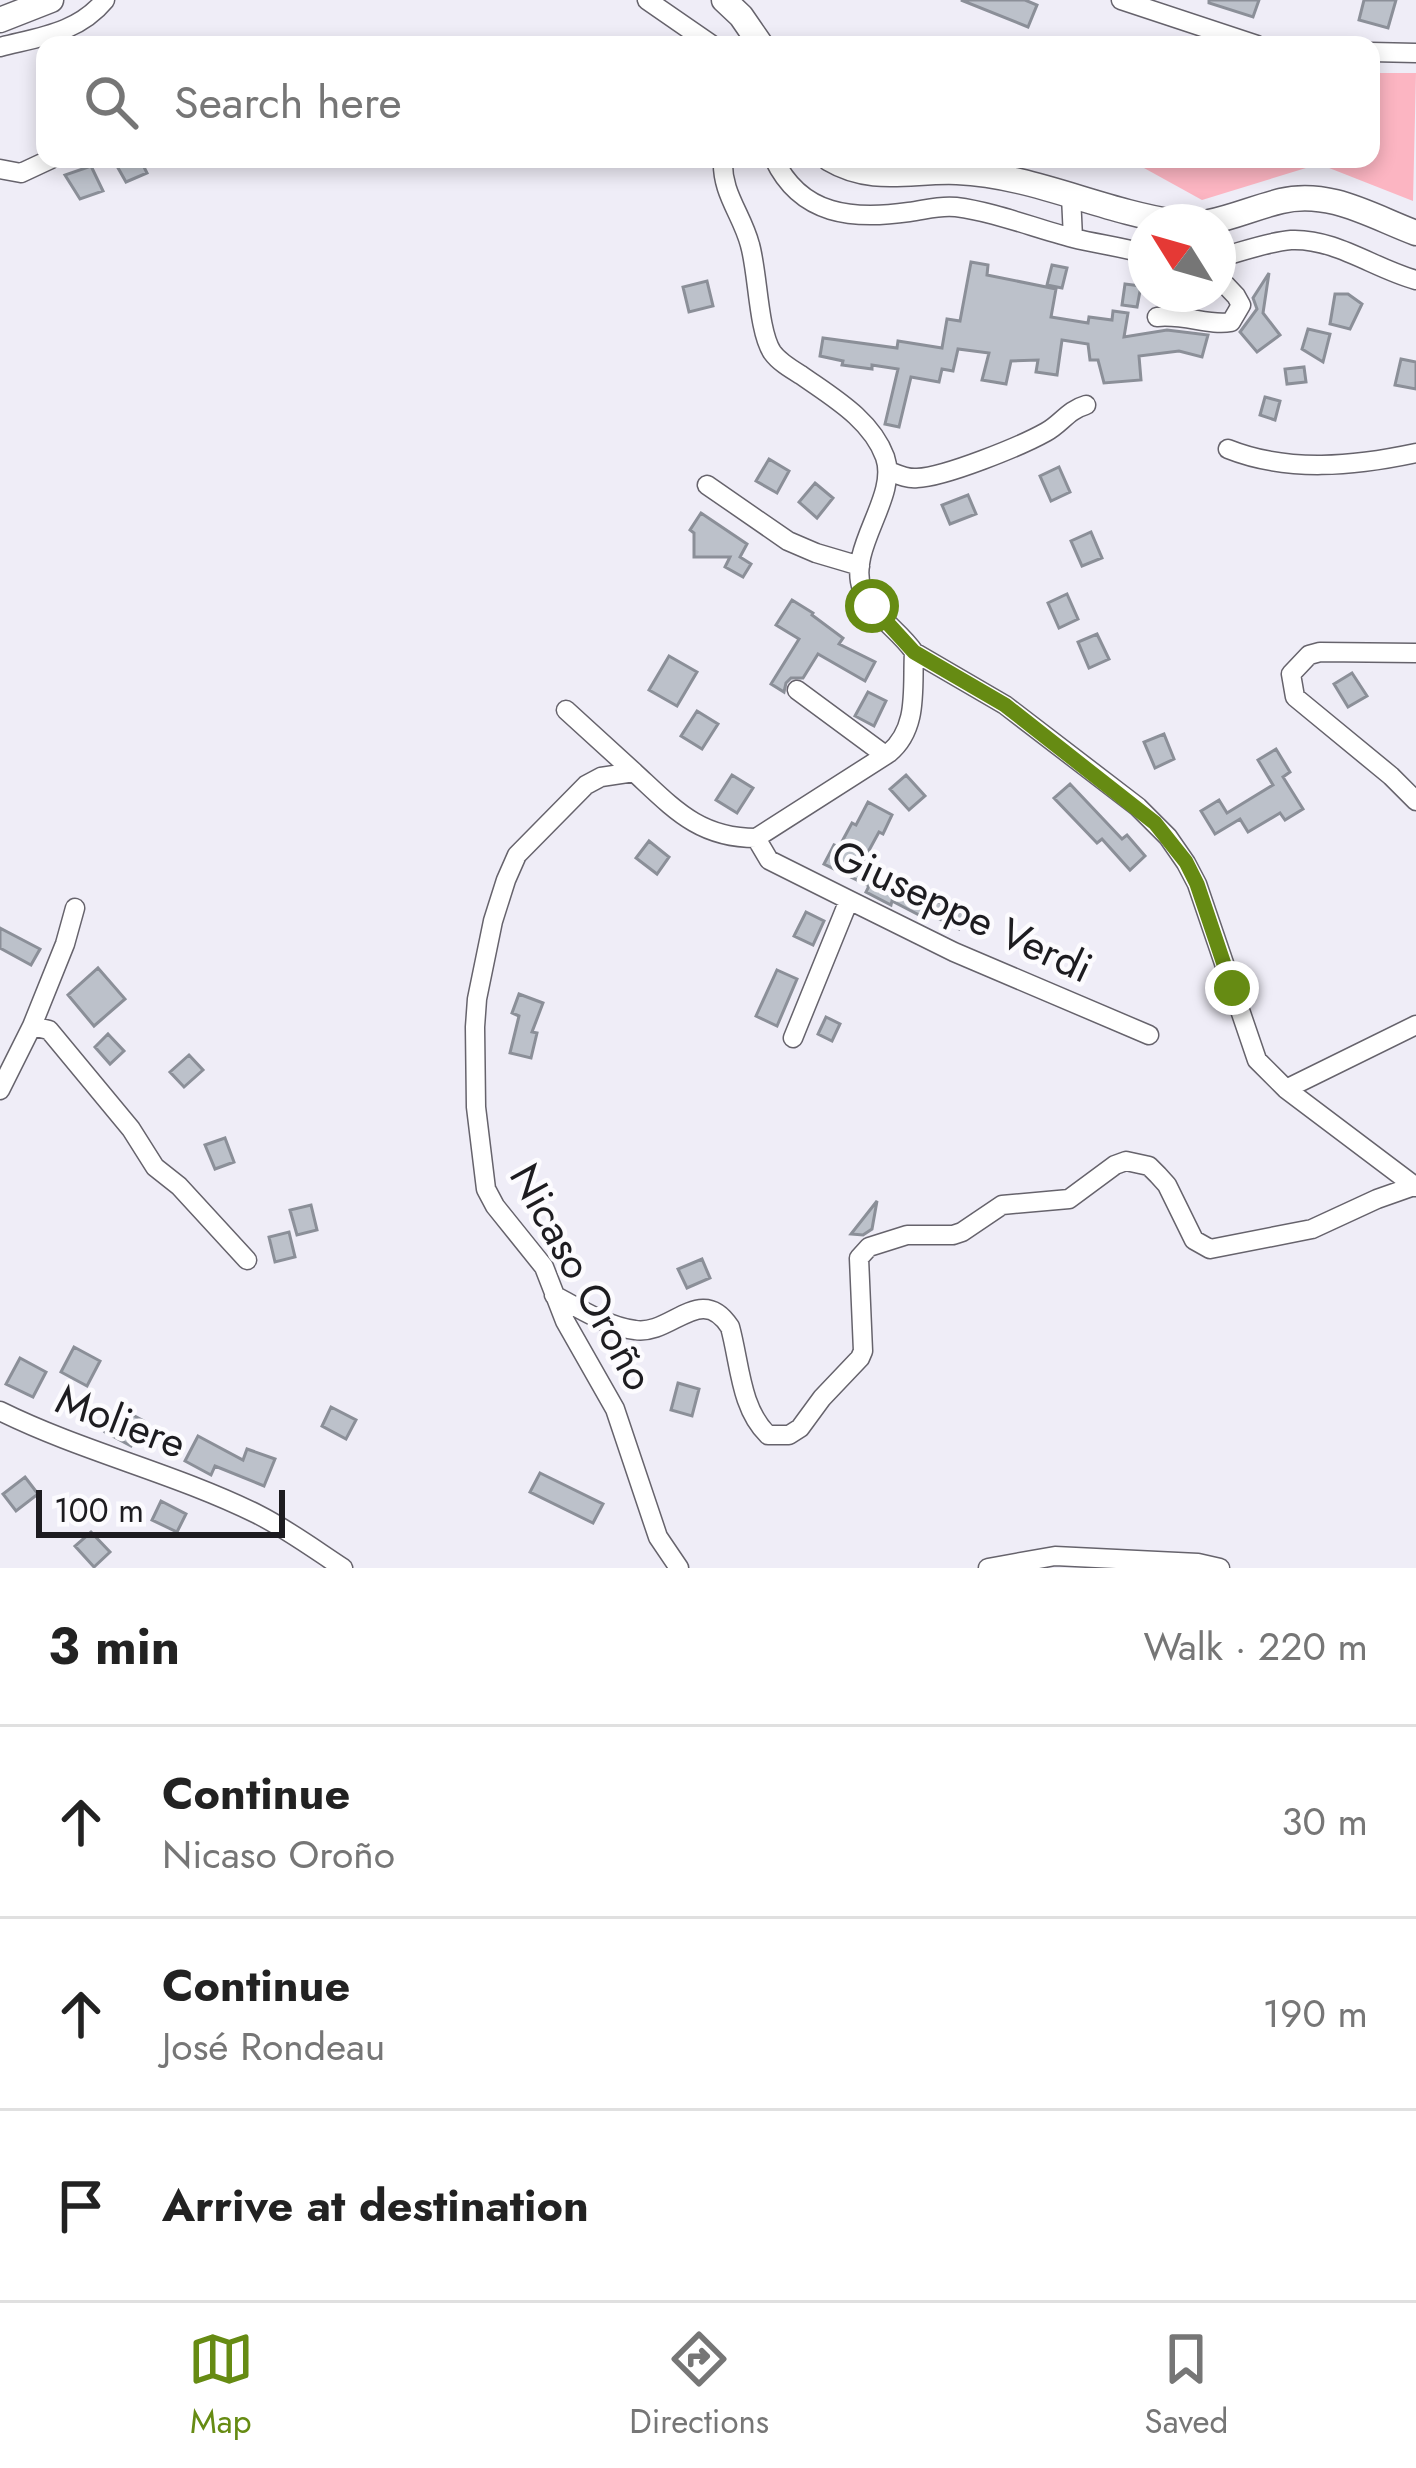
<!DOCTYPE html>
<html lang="en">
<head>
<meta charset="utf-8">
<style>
	body { margin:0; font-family:Jost,sans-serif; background:#f6f6f6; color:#222 }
	.compass { position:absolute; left:1128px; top:204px; width:108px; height:108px; border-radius:50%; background:#fff; box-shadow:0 6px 18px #0003; rotate:307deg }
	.scale { position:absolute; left:36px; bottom:30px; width:249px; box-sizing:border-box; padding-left:12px; border:6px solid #1d1c20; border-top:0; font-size:33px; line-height:42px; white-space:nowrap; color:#1d1c20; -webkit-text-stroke:9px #fcfbfe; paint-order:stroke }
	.stop { position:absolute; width:36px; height:36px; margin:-27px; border:9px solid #668b13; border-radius:50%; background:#fff }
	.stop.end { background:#668b13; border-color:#fff; box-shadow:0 3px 12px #0008 }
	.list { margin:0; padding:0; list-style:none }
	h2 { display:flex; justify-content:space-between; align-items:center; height:156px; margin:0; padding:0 48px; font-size:51px }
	h2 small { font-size:39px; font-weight:400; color:#767676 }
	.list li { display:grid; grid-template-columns:78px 1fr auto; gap:36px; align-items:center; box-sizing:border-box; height:192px; padding:0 48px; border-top:3px solid #e0e0e0 }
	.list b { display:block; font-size:45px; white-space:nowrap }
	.list p { margin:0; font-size:39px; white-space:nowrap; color:#767676 }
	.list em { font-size:39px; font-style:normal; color:#767676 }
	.icon { flex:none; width:66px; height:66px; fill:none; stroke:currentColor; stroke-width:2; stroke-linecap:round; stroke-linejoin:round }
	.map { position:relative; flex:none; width:1416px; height:1568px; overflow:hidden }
	.search { position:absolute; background:#fff; box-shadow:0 6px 18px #0003; left:36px; right:36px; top:36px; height:132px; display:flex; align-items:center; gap:30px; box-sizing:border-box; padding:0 42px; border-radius:24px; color:#767676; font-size:45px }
	.sheet { height:732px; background:#fff }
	nav { display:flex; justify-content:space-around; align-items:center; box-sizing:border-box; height:168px; border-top:3px solid #e0e0e0; background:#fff; font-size:33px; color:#767676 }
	nav a { display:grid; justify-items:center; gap:6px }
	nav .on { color:#668b13 }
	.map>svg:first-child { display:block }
	.green { fill:#fcb5c2 }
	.building { fill:#bcc1ca; stroke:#8b8f98; stroke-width:3 }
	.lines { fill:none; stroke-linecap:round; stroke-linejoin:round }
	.minor-casing { stroke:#66636c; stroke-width:21 }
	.major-casing { stroke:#66636c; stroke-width:27 }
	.minor { stroke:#fff; stroke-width:18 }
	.major { stroke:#fff; stroke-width:24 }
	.route { stroke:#668b13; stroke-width:15 }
	.labels { text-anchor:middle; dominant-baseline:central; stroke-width:9; stroke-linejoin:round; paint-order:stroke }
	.street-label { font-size:42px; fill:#1d1c20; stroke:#fcfbfe }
</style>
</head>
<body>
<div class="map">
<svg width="1416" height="1568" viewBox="0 0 1416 1568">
	<rect width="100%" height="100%" fill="#efedf7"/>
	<path class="green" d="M1371 73H1416L1413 201 1319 164 1202 200 1144 168 1141 159H1371Z"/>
	<path class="building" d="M961 0H1025L1037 5 1028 27Z
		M1209 0H1259L1253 17 1209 3Z
		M1364 0H1396L1388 28 1359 20Z
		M113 159H140L147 173 126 182Z
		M91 166 103 191 80 199 65 175Z
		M971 262 988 265 987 275 1056 289 1051 317 1088 323 1089 317 1112 320 1113 311 1128 313 1124 337 1167 330 1208 335 1202 357 1179 351 1139 356 1141 380 1104 383 1098 360H1090L1088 344 1062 340 1057 375 1036 372 1038 360 1011 361 1006 384 982 380 989 353 958 349 953 371 942 369 939 382 911 377 899 427 885 424 898 369 872 365V369L842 365 843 361 820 356 823 338 897 348 898 341 942 348 947 319 960 321Z
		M1052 265 1067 268 1062 288 1047 285Z
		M1269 273 1263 313 1280 335 1257 352 1240 332 1257 309 1253 298Z
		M707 281 713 306 689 312 683 287Z
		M1125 284 1141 286 1137 307 1122 305Z
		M1166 294H1193V306L1166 303Z
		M1335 294H1348L1362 304 1350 329 1330 324Z
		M1308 329 1330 334 1323 362 1302 349Z
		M1401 359 1416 362V389L1395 385Z
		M1304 367 1306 382 1287 384 1285 369Z
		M1265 397 1280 401 1275 420 1260 415Z
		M769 459 789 471 777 493 756 481Z
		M1059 467 1070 492 1051 501 1040 476Z
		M815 483 833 498 817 518 799 502Z
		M968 495 976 514 950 524 942 505Z
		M701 513 747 544 740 557 751 564 743 577 725 567 730 557H694V533L690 530Z
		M1091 532 1102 558 1082 566 1071 541Z
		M1067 594 1078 619 1059 628 1048 603Z
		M792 600 813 613 812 615 843 638 839 644 875 662 865 681 818 654 803 678H791L786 683 784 692 771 684 799 639 776 625Z
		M1097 634 1109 659 1089 668 1078 642Z
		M669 656 697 672 677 706 649 690Z
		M1352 673 1367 696 1348 707 1334 684Z
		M868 692 886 701 874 726 855 716Z
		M697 711 718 724 702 749 681 736Z
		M1164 734 1174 759 1155 768 1144 742Z
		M1276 749 1290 772 1283 777 1303 809 1285 820 1280 813 1248 832 1240 819 1215 834 1201 811 1219 800 1227 813 1273 785 1258 760Z
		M732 775 753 788 737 813 716 800Z
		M906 775 925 796 909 810 890 789Z
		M1070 784 1122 839 1127 835 1145 856 1130 870 1102 839 1097 843 1054 798Z
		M868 802 892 815 883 834 879 832 861 865 905 888 906 885 941 903 944 897 968 910 959 929 924 911 921 916 892 901 891 905 866 892 869 886 824 864 834 845 839 847 852 823 856 825Z
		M649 841 669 857 657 874 636 858Z
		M806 912 824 921 813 945 794 936Z
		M0 928 40 949 31 965 0 948Z
		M98 968 125 999 94 1026 68 995Z
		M777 970 797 979 777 1026 756 1016Z
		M519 994 543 1003 532 1032 537 1033 531 1058 510 1053 519 1016 512 1013Z
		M826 1017 840 1024 832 1041 818 1034Z
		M108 1034 124 1051 110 1064 95 1047Z
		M189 1055 203 1070 184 1087 170 1072Z
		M225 1138 234 1162 215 1169 205 1145Z
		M877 1201 872 1229 863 1235 851 1234Z
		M311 1205 317 1230 297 1235 290 1210Z
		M289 1232 295 1257 275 1262 269 1237Z
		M702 1259 710 1278 687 1288 678 1269Z
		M74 1347 100 1361 87 1386 61 1372Z
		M20 1358 46 1372 33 1397 6 1384Z
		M678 1383 699 1389 692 1416 671 1410Z
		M118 1407 144 1421 131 1446 105 1432Z
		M331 1407 356 1420 346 1439 322 1426Z
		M198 1436 243 1460 247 1449 275 1459 264 1486 215 1466 211 1475 185 1461Z
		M540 1473 603 1504 593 1523 530 1492Z
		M25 1477 38 1494 16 1511 3 1494Z
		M161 1501 186 1514 177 1532 152 1520Z
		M91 1532 110 1552 94 1567 75 1546Z"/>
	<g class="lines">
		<defs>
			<path id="minor" d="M647 0 712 45
				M1121 0 1257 45
				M0 47C39 37 78 33 105 0
				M1371 52 1416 53
				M774 159C801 216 853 220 909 212 925 210 939 205 956 207 995 212 1034 228 1073 238 1097 244 1122 247 1146 254
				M0 169 21 173 51 159
				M1071 196 1073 238
				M1218 258C1241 252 1267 242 1291 240 1335 238 1375 269 1416 280
				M1157 317C1185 314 1209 326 1231 322L1241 305 1236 296 1218 277
				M1228 449C1288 473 1355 466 1416 453
				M889 471C899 475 907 479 917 478 945 477 1021 446 1046 432 1061 424 1068 410 1086 405
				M707 485 788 541 816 553 860 566
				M914 652 1005 705 1138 807 1168 837 1186 863 1197 884 1257 1060 1286 1089 1416 1187
				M1416 653 1320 652 1309 655 1291 674 1295 697 1391 776 1416 801
				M797 690 885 755
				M566 710 634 772
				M756 838 769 860 849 900 954 952 1149 1035
				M32 1026 65 944 75 908
				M793 1038 849 900
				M1286 1089 1416 1025
				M0 1090 32 1026 49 1030 131 1129 155 1167 179 1186 247 1260
				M554 1295C578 1308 608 1327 635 1330 671 1336 701 1282 730 1327 740 1363 740 1408 768 1435H789L800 1428 822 1398 860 1358 863 1351 859 1258 869 1247 907 1235H953L962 1232 1002 1205 1069 1199 1115 1165 1126 1161 1149 1166 1158 1175 1167 1185 1194 1240 1210 1249 1312 1229 1377 1199 1414 1186
				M0 1411C83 1452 174 1473 257 1514 287 1529 314 1549 343 1568
				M679 1568 658 1537 615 1409 565 1321 544 1267 495 1206 486 1189 476 1107 475 1027 477 999 493 921 506 880 517 855 586 785 601 777 634 772C674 809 699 838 756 838L889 753C919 728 912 688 914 652 899 630 871 614 862 589 847 548 899 497 885 457 871 419 832 397 801 375 791 369 779 362 772 352 758 330 758 273 750 245 742 214 721 193 723 159
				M988 1568 1055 1556 1198 1563 1220 1568"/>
			<path id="major" d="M724 0 741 16 761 45
				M0 20 51 0
				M830 159C872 184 912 170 957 172 1032 175 1101 211 1175 222
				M1209 222C1234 217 1256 207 1281 201 1329 189 1373 217 1416 233"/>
		</defs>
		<use href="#minor" class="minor-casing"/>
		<use href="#major" class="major-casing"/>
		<use href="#minor" class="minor"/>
		<use href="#major" class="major"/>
	</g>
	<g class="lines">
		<path class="route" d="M872 606 914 652 1005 705 1155 823 1186 862 1197 884 1232 988"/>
	</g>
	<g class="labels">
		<g class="street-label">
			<text transform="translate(962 911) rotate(25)">Giuseppe Verdi</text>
			<text transform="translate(582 1277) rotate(61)">Nicaso Oroño</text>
			<text transform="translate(121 1421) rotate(21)">Moliere</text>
		</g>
	</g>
</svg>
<svg class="compass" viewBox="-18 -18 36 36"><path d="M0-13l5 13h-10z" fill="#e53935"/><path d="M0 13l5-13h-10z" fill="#767676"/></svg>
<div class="scale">100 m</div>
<div class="stop" style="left:872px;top:606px"></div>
<div class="stop end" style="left:1232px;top:988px"></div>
<div class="search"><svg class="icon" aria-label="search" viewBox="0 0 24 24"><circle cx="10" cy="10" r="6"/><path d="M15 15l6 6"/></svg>Search here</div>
</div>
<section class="sheet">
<h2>3 min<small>Walk · 220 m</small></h2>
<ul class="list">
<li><svg class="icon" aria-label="ahead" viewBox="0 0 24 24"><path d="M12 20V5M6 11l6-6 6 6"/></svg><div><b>Continue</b><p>Nicaso Oroño</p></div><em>30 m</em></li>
<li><svg class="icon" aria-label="ahead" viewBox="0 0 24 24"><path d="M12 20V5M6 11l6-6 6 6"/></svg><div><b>Continue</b><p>José Rondeau</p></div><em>190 m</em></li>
<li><svg class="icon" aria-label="arrive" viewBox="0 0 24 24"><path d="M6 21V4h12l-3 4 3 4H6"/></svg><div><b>Arrive at destination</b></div></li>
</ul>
</section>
<nav>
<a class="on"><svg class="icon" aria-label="map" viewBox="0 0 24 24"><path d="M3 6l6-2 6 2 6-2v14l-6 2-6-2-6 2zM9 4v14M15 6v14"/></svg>Map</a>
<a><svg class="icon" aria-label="directions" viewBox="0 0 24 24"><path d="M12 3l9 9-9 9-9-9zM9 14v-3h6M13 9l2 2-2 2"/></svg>Directions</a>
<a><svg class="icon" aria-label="saved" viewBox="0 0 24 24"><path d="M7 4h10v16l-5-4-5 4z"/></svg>Saved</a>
</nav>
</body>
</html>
